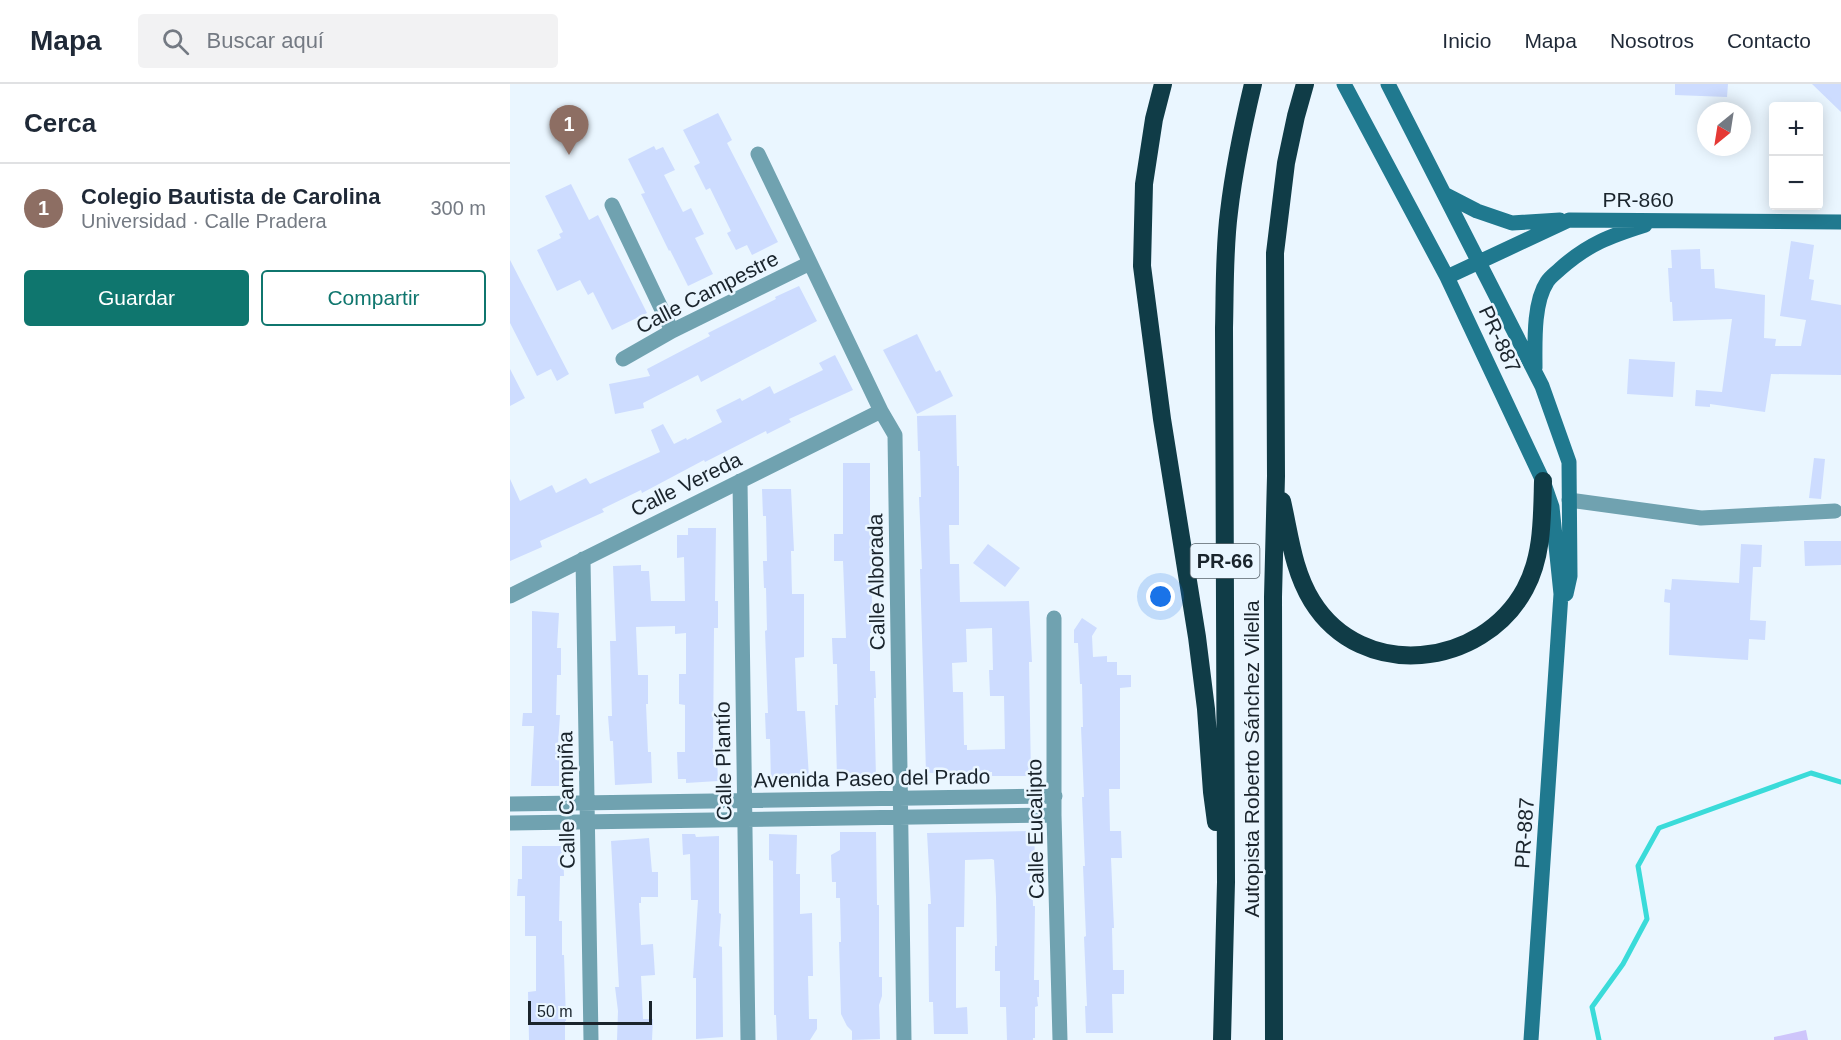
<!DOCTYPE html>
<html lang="es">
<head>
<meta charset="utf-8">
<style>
	body { margin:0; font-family:Helvetica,sans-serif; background:#f2f2f3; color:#1f2937 }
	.controls { position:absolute; right:18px; top:18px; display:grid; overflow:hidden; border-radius:6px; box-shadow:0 3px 15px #0003 }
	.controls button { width:54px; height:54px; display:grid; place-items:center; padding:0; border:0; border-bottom:2px solid #e0e1e3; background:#fff; color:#1f2937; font:30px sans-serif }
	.compass { position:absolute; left:1187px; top:18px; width:54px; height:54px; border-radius:50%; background:#fff; box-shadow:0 3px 15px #0003; rotate:210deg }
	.scale { position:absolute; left:18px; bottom:15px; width:124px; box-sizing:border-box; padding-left:6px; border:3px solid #1a242c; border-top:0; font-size:16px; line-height:21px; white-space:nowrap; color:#1a242c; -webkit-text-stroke:4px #eaf6ff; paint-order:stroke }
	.you { position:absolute; left:651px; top:513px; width:21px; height:21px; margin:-15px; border:4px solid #fff; border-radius:50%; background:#1a73e8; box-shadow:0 0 0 9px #1a73e833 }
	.badge { display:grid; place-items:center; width:39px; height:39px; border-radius:50%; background:#0f766e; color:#fff; font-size:20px; font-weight:700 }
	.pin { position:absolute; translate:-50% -50px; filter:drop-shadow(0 2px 3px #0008) }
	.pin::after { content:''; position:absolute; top:32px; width:21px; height:18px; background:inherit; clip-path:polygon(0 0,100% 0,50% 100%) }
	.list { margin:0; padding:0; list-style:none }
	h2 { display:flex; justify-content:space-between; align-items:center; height:78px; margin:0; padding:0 24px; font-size:26px }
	h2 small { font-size:20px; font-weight:400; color:#747a83 }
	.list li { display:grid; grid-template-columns:39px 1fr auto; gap:18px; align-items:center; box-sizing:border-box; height:90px; padding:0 24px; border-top:2px solid #e0e1e3 }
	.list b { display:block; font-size:22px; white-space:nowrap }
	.list p { margin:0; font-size:20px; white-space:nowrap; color:#747a83 }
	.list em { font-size:20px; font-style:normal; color:#747a83 }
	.actions { display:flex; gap:12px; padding:18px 24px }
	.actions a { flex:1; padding:14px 0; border:2px solid #0f766e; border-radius:6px; text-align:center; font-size:21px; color:#0f766e }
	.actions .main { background:#0f766e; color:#fff }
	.icon { flex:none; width:33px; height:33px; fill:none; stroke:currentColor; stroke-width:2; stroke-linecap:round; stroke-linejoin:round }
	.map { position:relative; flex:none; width:1331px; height:956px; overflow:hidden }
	header { display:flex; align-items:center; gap:36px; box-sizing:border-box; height:84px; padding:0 30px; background:#fff; border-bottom:2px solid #e0e1e3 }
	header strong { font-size:28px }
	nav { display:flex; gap:33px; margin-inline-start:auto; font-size:21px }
	.search { width:420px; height:54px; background:#f2f2f3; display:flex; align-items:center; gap:15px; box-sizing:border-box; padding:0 21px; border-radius:6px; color:#747a83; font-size:22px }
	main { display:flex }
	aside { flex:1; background:#fff }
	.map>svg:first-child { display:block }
	.green { fill:#cec5fb }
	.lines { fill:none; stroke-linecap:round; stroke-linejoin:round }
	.stream { stroke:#3adbd9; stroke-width:5 }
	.building { fill:#cddcff; fill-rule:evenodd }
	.street { stroke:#70a2b0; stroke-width:15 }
	.secondary { stroke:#20798f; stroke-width:15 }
	.highway { stroke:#103c47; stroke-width:18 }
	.labels { text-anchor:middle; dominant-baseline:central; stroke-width:5; stroke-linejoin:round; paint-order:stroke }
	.shield { fill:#eaf6ff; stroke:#58636b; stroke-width:1.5 }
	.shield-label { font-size:20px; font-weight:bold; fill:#1a242c }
	.street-label { font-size:21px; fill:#1a242c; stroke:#eaf6ff }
</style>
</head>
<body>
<header>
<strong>Mapa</strong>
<div class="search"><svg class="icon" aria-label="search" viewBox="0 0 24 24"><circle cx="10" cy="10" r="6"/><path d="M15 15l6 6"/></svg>Buscar aquí</div>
<nav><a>Inicio</a><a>Mapa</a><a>Nosotros</a><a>Contacto</a></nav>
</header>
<main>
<aside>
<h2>Cerca<small></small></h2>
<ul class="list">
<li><span class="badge" style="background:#8d6e63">1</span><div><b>Colegio Bautista de Carolina</b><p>Universidad · Calle Pradera</p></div><em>300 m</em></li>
</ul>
<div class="actions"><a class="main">Guardar</a><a>Compartir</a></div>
</aside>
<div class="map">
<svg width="1331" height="956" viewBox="0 0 1331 956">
	<rect width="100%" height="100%" fill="#eaf6ff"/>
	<path class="green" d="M1296 946 1298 956H1264V953Z"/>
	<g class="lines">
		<path class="stream" d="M1089 956 1082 923 1113 880 1137 835 1128 782 1149 744 1301 689 1331 698"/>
	</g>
	<path class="building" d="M1165 0H1218L1217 13 1165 11Z
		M1302 0H1331V28Z
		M208 29 222 56 217 59 268 158 242 171 237 161 226 166 217 149 221 147 200 104 196 106 184 82 190 79 173 46Z
		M144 62 146 66 153 63 165 86 154 91 173 128 181 124 194 150 185 154 203 190 178 202 160 166 159 167 131 110 135 109 118 75Z
		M61 100 79 136 88 131 137 229 102 246 83 208 78 211 70 196 47 207 27 166 51 154 49 150 53 148 35 112Z
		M1281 157 1304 161 1299 195 1304 196 1301 216 1331 221V291L1261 290 1255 328 1200 320V323L1185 322 1186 306 1212 308 1222 235 1163 237 1162 218H1160L1158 184H1162L1161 166 1190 165 1191 185H1204L1205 204 1255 211 1254 254 1266 255 1265 262H1291L1296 236 1270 232Z
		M0 176 59 290 47 297 41 285 27 292 0 239Z
		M289 202 307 237 191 298 188 291 133 319 134 324 105 330 99 300 140 292 137 285 200 252 198 249 266 215 265 213Z
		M407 250 426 288 430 286 443 312 407 330 373 266Z
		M325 271 343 306 279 335 281 338 257 350 256 347 195 378 194 376 132 409 131 406 92 425 94 428 30 457 32 463 0 477V395L10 417 42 401 46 409 76 394 80 400 150 368 141 346 153 340 164 360 176 354 177 356 212 338 206 326 230 314 232 317 260 302 264 310 313 286 309 279Z
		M1119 275 1165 278 1163 313 1117 310Z
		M0 285 15 314 0 322Z
		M446 331 447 382H449V441H439L440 480H449L450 518 519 517 522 578H519L521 692H482V688L416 689 410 485H412L409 413H411L410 367H408L407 332ZM482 544 483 586H479L480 612H494L495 665 457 666V661H454L453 608H443L442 579 457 578 456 545Z
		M1304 374 1315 375 1311 415 1299 414Z
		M333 379H360V449H362L363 476H361L362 521 364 520 365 549H360V587H365L366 614H364L366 693H327L325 621H328L327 580H323L322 554H336L333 477H324V450H333Z
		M252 405H281L284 467H281L282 510H294V573L285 574 287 627H295L299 694H287L288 698 261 699 260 655H256L255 629H258L255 547 257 546 256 504H254L253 477H257L256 432H253Z
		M178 444H206L205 517H208V544H204L203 671H207L208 697 176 699V695H168L167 668H175V621L169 620V590H176V549L165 550V542L126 543 128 591H138V620H136L138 668H141L142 699 105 701 103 657H100L98 632H102L100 557H106L103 482 131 481V487H139L141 517H175L174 473 167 474V451H178Z
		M1294 457H1331V481L1295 482Z
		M478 460 510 484 495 503 463 479Z
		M1231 460 1252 461 1251 483H1243L1240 536 1256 537 1255 556 1239 555 1238 576 1159 571 1160 519 1154 518 1155 505 1161 506 1162 495 1229 499Z
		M22 527 49 529 47 564H51V591H47L46 631H50L47 676H49V702H21L24 642H12L13 629H22Z
		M572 534 587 544 582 552 583 573 597 572V578H607V591H621V603L610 604V705H599L600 747H611L612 774H601L604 844H602L603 886H614V910H602L603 949H576L575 922H577L574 853 576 852 573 782H575L572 713H574L571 643H573L572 600H570L568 559H564V546Z
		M524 747 525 775H522L523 822H525L524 896H529V913H527L528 922 525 923V954H523V956H497L496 923H490V887H485V862H487L486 813 484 776 482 775 455 776 454 843H446V924L457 923 458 950H424L423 918H419L418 820H421L417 749Z
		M330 748H366L367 821H369V893H372V912L369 921 370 955 342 956V947L337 942 331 930 329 858H331L330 814H326V798H322L321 771 330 766Z
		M172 750H185L186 753 209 752V829L211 830 209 862 212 863 213 953 186 955V894H183L188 816H181L180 770 173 771Z
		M259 750 287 751 286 790H290V830L302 829 303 892H298L299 935H307V945L300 956H267L266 931H264L263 777 259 776Z
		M139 754 142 788H148V813H131V819H129L131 861 143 860 145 891 131 892 133 935H143L142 956H107L108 927 105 903H109L101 757Z
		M12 762H53L54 792H50L49 837H52V871H54L56 937H55V956H19L18 908 26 907V852H15V812H7L8 795H12Z"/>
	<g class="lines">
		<path class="street" d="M248 70 371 327 385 351 394 956
			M102 121 162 247
			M113 275 162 247 300 179
			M230 397 238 956
			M1059 416 1191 434 1325 427
			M73 475 81 956
			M0 512 371 327
			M544 534V731L550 956
			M0 720 545 712
			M0 739 544 731"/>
		<path class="secondary" d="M834 0 937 193 1033 397 1042 423 1051 510 1021 956
			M878 0 1032 302 1059 378 1060 492 1056 510
			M934 110 967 127 1002 139 1050 136
			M937 193 1059 136 1331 138
			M1025 284C1025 260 1023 219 1037 198 1040 193 1046 189 1050 185 1078 160 1100 152 1135 141"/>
		<path class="highway" d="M653 0 644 35 634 100 632 182 652 335 687 553 696 625 702 708 706 738
			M772 417C780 452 783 486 802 517 852 598 972 584 1015 505 1033 472 1032 433 1033 397
			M712 956 716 798 714 244C715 206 714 166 719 128 724 85 733 42 743 0
			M764 956 763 513 766 392 765 169 776 79 786 32 795 0"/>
	</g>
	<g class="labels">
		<rect class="shield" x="680.5" y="460" width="69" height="34" rx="4.5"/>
		<g class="shield-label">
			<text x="715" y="477">PR-66</text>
		</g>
		<g class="street-label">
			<text x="1128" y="115">PR-860</text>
			<text transform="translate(197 208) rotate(-27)">Calle Campestre</text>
			<text transform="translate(990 255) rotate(65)">PR-887</text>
			<text transform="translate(176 400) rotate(-26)">Calle Vereda</text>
			<text transform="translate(366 498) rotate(-91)">Calle Alborada</text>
			<text transform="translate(741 675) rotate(-90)">Autopista Roberto Sánchez Vilella</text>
			<text transform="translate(213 677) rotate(-91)">Calle Plantío</text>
			<text transform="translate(362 694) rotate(-1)">Avenida Paseo del Prado</text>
			<text transform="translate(56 716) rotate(-91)">Calle Campiña</text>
			<text transform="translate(525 745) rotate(-91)">Calle Eucalipto</text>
			<text transform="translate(1014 749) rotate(-86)">PR-887</text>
		</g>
	</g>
</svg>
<div class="controls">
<button>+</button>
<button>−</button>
</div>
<svg class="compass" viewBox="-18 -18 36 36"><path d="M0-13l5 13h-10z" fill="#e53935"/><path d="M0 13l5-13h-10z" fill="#747a83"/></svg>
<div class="scale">50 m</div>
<div class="you"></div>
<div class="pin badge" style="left:59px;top:71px;background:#8d6e63">1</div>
</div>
</main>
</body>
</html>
